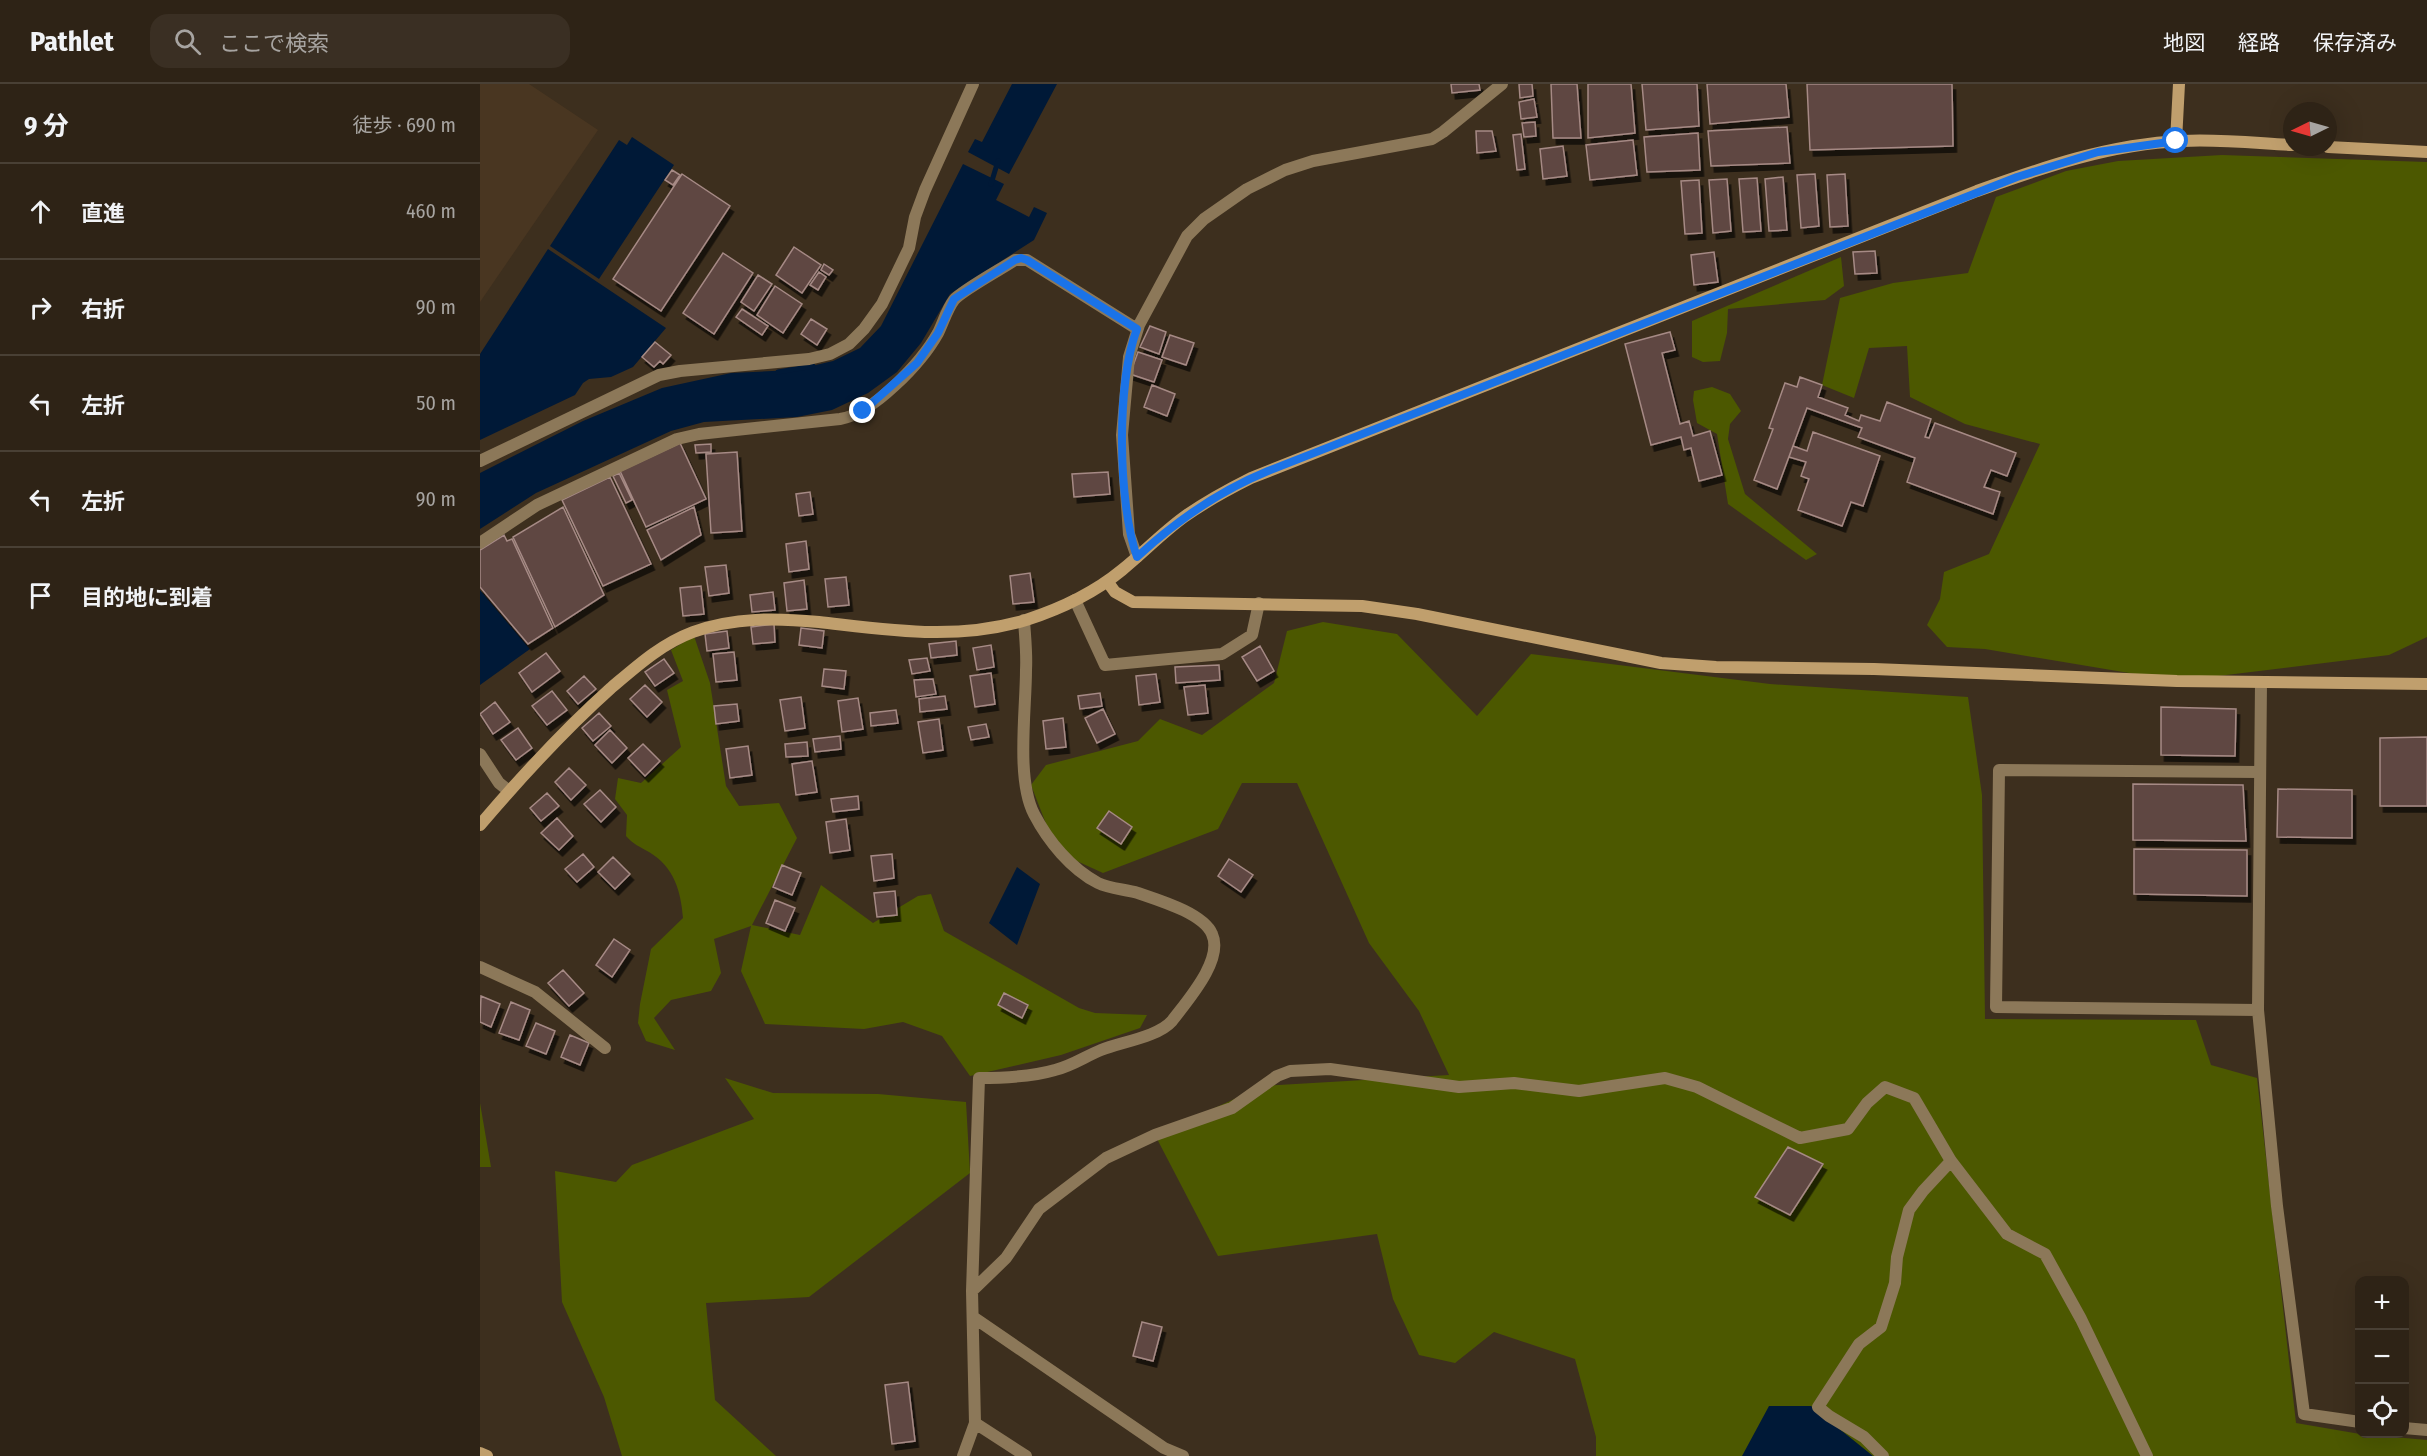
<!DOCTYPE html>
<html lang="ja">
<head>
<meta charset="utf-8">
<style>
	body { margin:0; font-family:"Fira Sans Condensed","Noto Sans JP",sans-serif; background:#3a2f23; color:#f1f3f6 }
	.controls { position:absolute; right:18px; bottom:18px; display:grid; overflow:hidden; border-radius:12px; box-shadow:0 6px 24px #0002 }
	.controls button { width:54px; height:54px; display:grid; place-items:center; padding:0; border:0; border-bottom:2px solid #494035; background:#2e2316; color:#f1f3f6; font:30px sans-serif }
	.compass { position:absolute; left:1803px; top:18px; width:54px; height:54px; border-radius:50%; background:#2e2316; box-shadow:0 6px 24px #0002; rotate:265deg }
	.stop { position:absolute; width:18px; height:18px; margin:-14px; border:4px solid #1a73e8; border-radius:50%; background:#fff }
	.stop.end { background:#1a73e8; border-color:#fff; box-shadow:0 2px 6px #0008 }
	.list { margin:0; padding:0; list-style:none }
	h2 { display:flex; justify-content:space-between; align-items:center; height:78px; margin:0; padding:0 24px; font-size:26px }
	h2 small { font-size:20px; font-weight:400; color:#a7a4a1 }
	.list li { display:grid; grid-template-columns:39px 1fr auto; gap:18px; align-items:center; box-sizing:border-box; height:96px; padding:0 24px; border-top:2px solid #494035 }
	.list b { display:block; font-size:22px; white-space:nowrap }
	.list em { font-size:20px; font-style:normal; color:#a7a4a1 }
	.icon { flex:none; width:33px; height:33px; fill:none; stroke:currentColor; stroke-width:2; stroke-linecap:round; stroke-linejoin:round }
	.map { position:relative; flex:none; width:1947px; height:1372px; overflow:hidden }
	header { display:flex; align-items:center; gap:36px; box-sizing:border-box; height:84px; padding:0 30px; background:#2e2316; border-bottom:2px solid #494035 }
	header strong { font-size:28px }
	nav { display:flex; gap:33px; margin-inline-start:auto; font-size:21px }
	.search { width:420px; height:54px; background:#3a2f23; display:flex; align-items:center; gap:15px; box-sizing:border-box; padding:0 21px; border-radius:18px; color:#a7a4a1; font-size:22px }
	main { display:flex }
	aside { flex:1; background:#2e2316 }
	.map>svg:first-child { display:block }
	.built { fill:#493621 }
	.green { fill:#4c5800 }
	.water { fill:#001937 }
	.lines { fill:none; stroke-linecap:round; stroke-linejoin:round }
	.stream { stroke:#001937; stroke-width:5 }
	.building { fill:#5f4642; stroke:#a68a85; stroke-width:1.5; filter:url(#shadow) }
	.street { stroke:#8c7859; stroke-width:12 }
	.secondary { stroke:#c09f6d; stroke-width:12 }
	.route { stroke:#1a73e8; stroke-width:8 }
</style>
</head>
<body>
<header>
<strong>Pathlet</strong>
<div class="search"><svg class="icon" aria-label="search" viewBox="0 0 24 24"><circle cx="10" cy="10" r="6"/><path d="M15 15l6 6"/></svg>ここで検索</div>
<nav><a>地図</a><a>経路</a><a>保存済み</a></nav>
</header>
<main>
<aside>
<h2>9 分<small>徒歩 · 690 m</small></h2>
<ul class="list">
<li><svg class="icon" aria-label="ahead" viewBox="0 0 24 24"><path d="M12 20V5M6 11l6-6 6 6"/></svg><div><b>直進</b></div><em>460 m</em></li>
<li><svg class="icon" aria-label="right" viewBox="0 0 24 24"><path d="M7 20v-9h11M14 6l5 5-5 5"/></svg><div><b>右折</b></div><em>90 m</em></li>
<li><svg class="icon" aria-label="left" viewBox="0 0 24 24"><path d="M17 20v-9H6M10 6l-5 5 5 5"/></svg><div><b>左折</b></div><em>50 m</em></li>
<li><svg class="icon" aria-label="left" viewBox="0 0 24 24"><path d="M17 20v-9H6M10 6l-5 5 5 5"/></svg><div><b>左折</b></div><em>90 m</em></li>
<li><svg class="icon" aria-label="arrive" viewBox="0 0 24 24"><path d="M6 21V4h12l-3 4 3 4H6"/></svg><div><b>目的地に到着</b></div></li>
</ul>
</aside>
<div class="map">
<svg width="1947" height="1372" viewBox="0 0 1947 1372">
	<defs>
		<filter id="shadow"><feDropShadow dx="3.5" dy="6" stdDeviation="0" flood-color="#0009"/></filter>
	</defs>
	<rect width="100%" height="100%" fill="#3d2f1e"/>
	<path class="built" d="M0 0H49L118 46 0 218Z"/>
	<path class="green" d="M1742 71 1947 78V553L1909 571 1697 597 1505 565 1467 563 1447 541 1460 515 1464 488 1509 470 1560 360 1485 340 1430 313 1427 262 1389 264 1374 314 1342 301 1360 214 1413 199 1488 189 1516 113 1586 87 1638 77Z
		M1361 173 1364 202 1345 216 1248 225 1247 249 1240 277 1223 278 1212 273V237Z
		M1232 303 1250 310 1261 327 1250 340 1248 355 1265 410 1337 470 1326 476 1248 420 1237 350 1217 339 1213 316 1214 307Z
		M843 538 917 550 997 632 1051 570 1290 600 1488 613 1502 711 1505 935 1716 936 1731 981 1777 994 1816 1339 1880 1350 1947 1356V1372H1116V1353L1095 1275 1014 1248 975 1279 939 1271 913 1215 897 1150 738 1172 675 1051 783 1002 969 991 939 927 889 859 817 699H762L738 745 623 789 577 768 551 701 566 681 658 657 680 635 722 651 794 599 807 547Z
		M214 552 230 599 246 702 259 722 299 719 317 754 272 841 320 851 341 801 393 839 438 812 451 810 464 847 599 924 615 929 667 931 660 944 581 971 490 992 462 952 423 938 384 945 285 940 261 887 271 842 234 855 241 889 231 907 191 916 174 934 195 966 166 957 158 939 160 920 171 865 203 834C201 807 194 783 169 768 160 763 153 760 146 752L147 731 135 715 138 694 161 699 201 663 187 606 203 597 191 566Z
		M245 994 293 1009 398 1010 486 1018 490 1089 329 1213 226 1219 235 1316 296 1372H142L124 1313 82 1218 75 1087 136 1098 152 1081 274 1035Z
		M0 1019 11 1083H0Z"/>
	<path class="water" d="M532 0H577L529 90 488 68 495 55 502 58Z
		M152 53 194 81 119 195 70 162 139 56 147 61Z
		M483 80 524 100 516 116 549 133 554 123 567 129 554 156 470 210 441 259 417 288 388 309 352 326 317 333 224 338 191 347 56 409 0 445V389L103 337 182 304 251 289 314 286 353 277 380 264 401 242Z
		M68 165 186 244 153 283 131 293 109 295 103 299 95 311 0 356V270Z
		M0 506 50 565 0 601Z
		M537 783 560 800 537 861 509 839Z
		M1289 1322H1331L1393 1372H1262Z"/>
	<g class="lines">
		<path class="stream" d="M511 100 518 77
			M298 288 333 282"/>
	</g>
	<path class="building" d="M971 0H999L1000 6 972 9Z
		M1039 0H1052L1053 12 1040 14Z
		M1071 0H1097L1101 54H1073Z
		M1108 0H1151L1155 49 1108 54Z
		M1162 0H1217L1219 42 1166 46Z
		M1227 0H1306L1309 33 1230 40Z
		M1327 0H1472L1473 62 1330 66Z
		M1054 15 1057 33 1041 35 1039 18Z
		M1055 38 1056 52 1044 53 1042 39Z
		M1307 43 1310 79 1231 82 1228 47Z
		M996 47H1012L1016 67 997 69Z
		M1218 49 1220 86 1167 88 1164 53Z
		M1041 50 1045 85 1037 86 1033 51Z
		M1153 56 1157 91 1110 96 1106 61Z
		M1083 62 1087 92 1063 95 1060 65Z
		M192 86 200 91 193 101 185 96Z
		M202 90 250 122 181 227 133 195Z
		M1335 90 1339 142 1321 144 1317 91Z
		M1365 90 1368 142 1350 143 1347 91Z
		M1303 93 1307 146 1289 147 1285 95Z
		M1277 94 1281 147 1263 148 1259 95Z
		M1247 95 1251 147 1233 149 1229 96Z
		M1219 96 1222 149 1205 150 1201 97Z
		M314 163 341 181 322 209 296 191Z
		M1395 167 1397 189 1375 190 1373 168Z
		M1234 168 1238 198 1214 201 1211 171Z
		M243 169 273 189 234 250 203 229Z
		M344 180 353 186 349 191 341 186Z
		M339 188 346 193 338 206 330 201Z
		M278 191 292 200 274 227 261 218Z
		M295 202 322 220 303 249 277 231Z
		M262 225 288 242 282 251 256 233Z
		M331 235 347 245 337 261 321 250Z
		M670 242 686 248 679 270 660 263Z
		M1190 248 1195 266 1182 269 1200 340 1209 337 1213 352 1230 347 1242 391 1219 397 1211 364 1204 366 1201 353 1171 361 1145 260Z
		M690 251 714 259 706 281 682 273Z
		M175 258 191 271 183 280 180 277 174 283 162 273Z
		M658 268 682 276 674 298 650 290Z
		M1320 293 1342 301 1338 313 1368 324 1365 331 1379 337 1381 331 1400 337 1407 318 1451 335 1445 353 1449 354 1455 339 1536 369 1527 392 1511 386 1504 403 1520 408 1513 430 1427 398 1435 374 1378 353 1382 344 1327 324 1297 405 1274 396 1293 345 1289 344 1305 299 1317 303Z
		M672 301 695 310 687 332 664 323Z
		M1333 348 1400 372 1383 422 1371 418 1362 442 1318 426 1329 395 1321 392 1326 378 1309 373 1313 362 1327 367Z
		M200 359 226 415 166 443 140 387Z
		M231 360V368L216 369 215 361Z
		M257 368 262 447 231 449 226 370Z
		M628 388 630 410 594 413 592 390Z
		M139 389 152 416 146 419 133 392Z
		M130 393 171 480 123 502 82 416Z
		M330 408 333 430 319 432 316 410Z
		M83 423 124 511 75 543 33 453Z
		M214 423 221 451 181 476 167 446Z
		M24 451 27 457 32 455 73 544 48 560 0 503V466Z
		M326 457 329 485 309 488 306 460Z
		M246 481 249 509 229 512 225 483Z
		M550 489 554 518 533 520 530 492Z
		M366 493 369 521 348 523 345 495Z
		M324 496 327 525 307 527 304 499Z
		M221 502 224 530 203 532 200 504Z
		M293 508 295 526 272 528 270 511Z
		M294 540 295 558 273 560 271 543Z
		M321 544 344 547 342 564 319 561Z
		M247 547 249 564 227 567 225 550Z
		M476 557 477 571 451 574 449 560Z
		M511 561 514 583 497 586 493 564Z
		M780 562 794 587 777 597 762 573Z
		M254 568 257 596 236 598 233 570Z
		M66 569 80 587 52 608 39 589Z
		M447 574 450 587 432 590 429 576Z
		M184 575 194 589 175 602 165 588Z
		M739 581 740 596 696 599 695 583Z
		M344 585 366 587 364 605 342 602Z
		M511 589 515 620 495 623 490 592Z
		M676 590 680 618 659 621 656 592Z
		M104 592 116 605 98 620 87 607Z
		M453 595 456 610 436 613 434 596Z
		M165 601 182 618 167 633 150 615Z
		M725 601 728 629 708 631 704 603Z
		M72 607 87 626 67 641 52 622Z
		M620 609 622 622 600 625 598 612Z
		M465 612 467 625 440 628 439 615Z
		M321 613 325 644 305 647 300 616Z
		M378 614 383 645 362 648 358 617Z
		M15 618 30 638 13 650 0 630Z
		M257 620 259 637 236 640 234 622Z
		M1681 623 1756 625 1755 672 1681 671Z
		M623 625 635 650 617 659 605 634Z
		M416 626 418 639 391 642 390 629Z
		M119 629 131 642 113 657 102 644Z
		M583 634 586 663 566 665 563 637Z
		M459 635 463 666 443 669 438 638Z
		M506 640 509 653 491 656 488 643Z
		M38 644 52 664 36 676 21 656Z
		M130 646 147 664 132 679 115 661Z
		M360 652 361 665 335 668 333 655Z
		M1947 653V722H1900V654Z
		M327 658 328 672 306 673 305 660Z
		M163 660 180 677 165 692 148 674Z
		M268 662 272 691 250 694 246 665Z
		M332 677 337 708 316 711 312 680Z
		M89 684 106 701 91 716 75 698Z
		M1653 700 1763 701 1766 757 1653 756Z
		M1798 705 1872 706V754L1797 753Z
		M120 706 136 723 121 738 104 720Z
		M67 709 79 722 61 737 50 724Z
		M378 712 379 725 353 728 351 715Z
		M629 727 652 743 641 760 617 744Z
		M77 734 93 752 79 766 61 749Z
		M366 735 370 766 350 769 346 738Z
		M1654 765 1767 766V812L1654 810Z
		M103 770 114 783 97 798 85 785Z
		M412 770 414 794 394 797 391 772Z
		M133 773 150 790 135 805 118 788Z
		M749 775 773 791 761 808 738 792Z
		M302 781 321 789 312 811 293 803Z
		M415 807 417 831 397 833 394 809Z
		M295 816 315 824 305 847 286 839Z
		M134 855 150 866 132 893 116 881Z
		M83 886 104 909 89 922 68 899Z
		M524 909 548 921 542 934 518 921Z
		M1 912 20 920 11 943 0 938Z
		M31 918 50 926 39 956 19 949Z
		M56 939 75 947 66 970 46 962Z
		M90 951 109 959 100 981 81 973Z
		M1308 1063 1343 1080 1310 1131 1275 1113Z
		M662 1238 682 1243 673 1277 653 1272Z
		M428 1298 435 1357 412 1360 405 1301Z"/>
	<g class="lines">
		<path class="street" d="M0 377 179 291 200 287 329 275 350 270 369 260 384 245 402 220 429 164 435 133 445 106 493 0
			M0 459 57 421 197 355 219 350 360 335C393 330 442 278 458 249 463 239 467 225 474 216 481 207 523 184 535 176H547L657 245
			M657 473 649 450 642 351 649 273 659 241 707 152 724 135 767 105 805 86 833 77 952 55 963 48 1022 0
			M595 516 625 581 742 570 772 551 779 519
			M1781 598 1778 926 1797 1122 1824 1330 1880 1338
			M0 670 19 699 29 707
			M0 883 55 908 125 964
			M1778 926 1516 923 1519 686 1779 688
			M492 1207 526 1174 559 1125 626 1074 675 1051 752 1024 797 992 810 987 850 985 979 1003 1034 999 1099 1007 1185 994 1217 1003 1320 1054 1368 1045 1387 1019 1405 1003 1434 1014 1471 1077 1527 1150 1565 1170 1601 1235 1667 1372
			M493 1233 684 1364 703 1372
			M495 1339 546 1372
			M1924 1344 1947 1346
			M483 1372 495 1339 492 1207 499 994C524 994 551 993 575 986 592 982 606 972 621 966 641 958 678 953 692 937 707 917 744 876 732 850 723 829 678 816 658 809 645 805 630 805 618 799 591 785 568 757 554 730 536 695 546 626 546 586 547 569 545 553 544 536
			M1403 1372 1384 1353 1349 1332 1338 1323 1379 1260 1401 1243 1415 1199 1417 1173 1429 1126 1443 1107 1471 1077"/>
		<path class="secondary" d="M1696 57 1699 0
			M1848 63 1947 68
			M627 497 635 508 653 518 882 522 937 530 1181 579 1236 583 1394 585 1697 597 1947 600
			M0 741C41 693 84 646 131 604 157 582 181 560 213 548 254 533 297 534 339 538 410 546 475 557 546 536 580 525 614 509 642 486 663 469 682 449 704 433 725 418 747 406 771 394L1497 107C1564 83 1630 60 1702 57 1738 55 1775 59 1812 61
			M0 1369 7 1372"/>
	</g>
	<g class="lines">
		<path class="route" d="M383 327 437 279 458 249 474 215 535 176 541 174 547 176 657 245C636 300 638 419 657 473 696 437 739 407 788 387L1537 93 1618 68 1696 57"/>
	</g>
</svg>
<div class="controls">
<button>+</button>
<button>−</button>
<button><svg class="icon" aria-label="locate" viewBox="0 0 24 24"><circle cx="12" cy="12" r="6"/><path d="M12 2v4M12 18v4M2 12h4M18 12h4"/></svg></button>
</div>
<svg class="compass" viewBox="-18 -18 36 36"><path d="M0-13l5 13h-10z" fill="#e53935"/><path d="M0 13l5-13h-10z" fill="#a7a4a1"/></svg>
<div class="stop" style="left:1696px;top:57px"></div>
<div class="stop end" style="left:383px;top:327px"></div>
</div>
</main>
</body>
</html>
